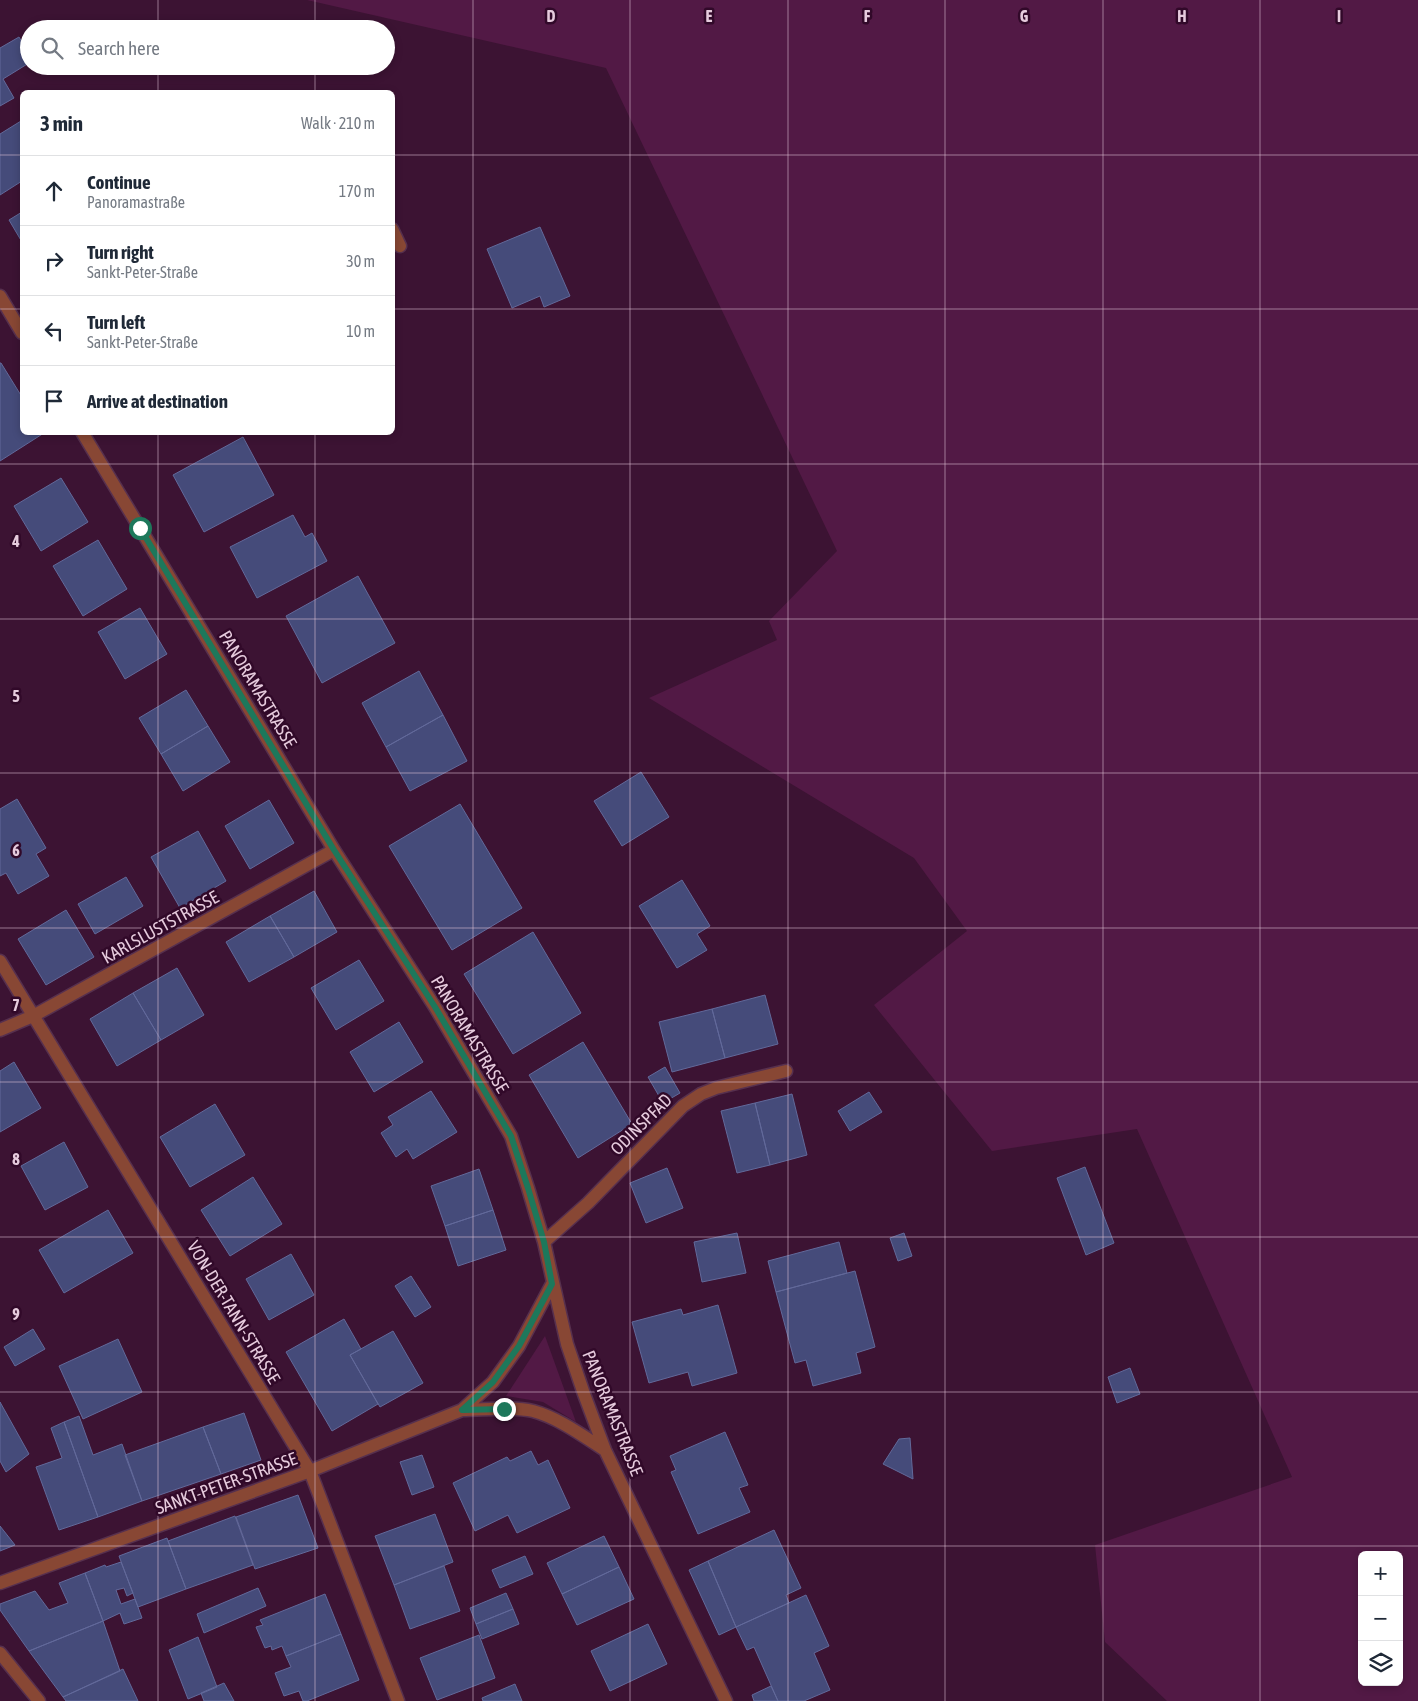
<!DOCTYPE html>
<html lang="en">
<head>
<meta charset="utf-8">
<style>
	body { margin:0; font-family:"Asap Condensed",sans-serif; background:#f2f2f3; color:#1f2937 }
	.controls { position:absolute; right:15px; bottom:15px; display:grid; overflow:hidden; border-radius:8px; box-shadow:0 2px 8px #0003 }
	.controls button { width:45px; height:45px; display:grid; place-items:center; padding:0; border:0; border-bottom:1px solid #e0e1e3; background:#fff; color:#1f2937; font:25px sans-serif }
	.stop { position:absolute; width:15px; height:15px; margin:-11px; border:4px solid #1d785b; border-radius:50%; background:#fff }
	.stop.end { background:#1d785b; border-color:#fff; box-shadow:0 1px 5px #0008 }
	.list { margin:0; padding:0; list-style:none }
	h2 { display:flex; justify-content:space-between; align-items:center; height:65px; margin:0; padding:0 20px; font-size:21px }
	h2 small { font-size:16px; font-weight:400; color:#747a83 }
	.list li { display:grid; grid-template-columns:32px 1fr auto; gap:15px; align-items:center; box-sizing:border-box; height:70px; padding:0 20px; border-top:1px solid #e0e1e3 }
	.list b { display:block; font-size:19px; white-space:nowrap }
	.list p { margin:0; font-size:16px; white-space:nowrap; color:#747a83 }
	.list em { font-size:16px; font-style:normal; color:#747a83 }
	.icon { flex:none; width:28px; height:28px; fill:none; stroke:currentColor; stroke-width:2; stroke-linecap:round; stroke-linejoin:round }
	.map { position:relative; flex:none; width:1418px; height:1701px; overflow:hidden }
	.search { position:absolute; background:#fff; box-shadow:0 2px 8px #0003; left:20px; top:20px; width:375px; height:55px; display:flex; align-items:center; gap:12px; box-sizing:border-box; padding:0 18px; border-radius:28px; color:#747a83; font-size:19px }
	.panel { position:absolute; background:#fff; box-shadow:0 2px 8px #0003; left:20px; top:90px; width:375px; height:345px; border-radius:8px }
	.map>svg:first-child { display:block }
	.green { fill:#521945; fill-rule:evenodd }
	.building { fill:#454b7a; stroke:#62699a }
	.lines { fill:none; stroke-linecap:round; stroke-linejoin:round }
	.street-casing { stroke:#57304e; stroke-width:15 }
	.street { stroke:#884734; stroke-width:12 }
	.route { stroke:#1d785b; stroke-width:6 }
	.grid { fill:none; stroke:#e6cbdd; stroke-width:1; stroke-opacity:0.55 }
	.labels { text-anchor:middle; dominant-baseline:central; stroke-width:5; stroke-linejoin:round; paint-order:stroke }
	.street-label { font-size:18px; fill:#e6cbdd; stroke:#310929 }
	.grid-label { font-size:16px; text-anchor:middle; font-weight:bold; fill:#e6cbdd; stroke:#310929; stroke-width:5; stroke-linejoin:round; paint-order:stroke }
</style>
</head>
<body>
<div class="map">
<svg width="1418" height="1701" viewBox="0 0 1418 1701">
	<rect width="100%" height="100%" fill="#3c1333"/>
	<path class="green" d="M307 0H1418V1701H1167L1105 1642 1095 1545 1292 1477 1137 1129 992 1151 874 1005 967 931 914 858 649 698 777 640 769 621 837 551 606 68ZM1362 1555H1399V1682H1362Z
		M545 1336 576 1422 543 1402 506 1396Z"/>
	<path class="building" d="M19 37 29 54V63L3 79 14 98 0 106V48Z
		M21 121 22 181 0 195V134Z
		M22 212V242L9 220Z
		M540 227 570 296 544 307 540 296 512 308 487 249Z
		M0 363H1L22 397V432L44 433 0 461Z
		M243 437 274 495 204 532 173 475Z
		M61 478 88 522 41 551 14 506Z
		M293 515 305 537 312 533 327 561 257 598 230 547Z
		M98 540 127 589 83 616 53 566Z
		M358 576 395 643 322 683 286 616Z
		M140 608 167 654 125 679 98 632Z
		M419 671 443 715 386 747 362 703Z
		M186 690 208 726 161 754 139 718Z
		M443 715 467 761 410 791 386 747Z
		M208 726 230 762 183 791 161 754Z
		M641 772 669 817 622 846 594 801Z
		M17 799 46 848 36 854 49 876 18 894 6 873 0 876V809Z
		M269 800 294 843 250 869 225 826Z
		M460 804 522 908 452 950 389 846Z
		M198 831 226 881 180 908 151 857Z
		M126 877 143 906 95 934 78 904Z
		M682 880 710 926 697 934 707 950 677 968 639 906Z
		M314 891 337 932 294 957 270 916Z
		M66 910 94 957 46 985 18 939Z
		M270 916 294 957 249 982 226 942Z
		M533 932 581 1013 513 1054 464 974Z
		M359 960 384 1001 336 1030 311 988Z
		M177 968 204 1015 161 1040 133 993Z
		M133 993 161 1040 117 1066 90 1019Z
		M765 995 778 1044 725 1058 712 1009Z
		M712 1009 725 1058 672 1072 659 1022Z
		M399 1022 423 1062 374 1092 350 1052Z
		M583 1042 632 1124 578 1158 529 1075Z
		M14 1062 41 1108 0 1132V1071Z
		M665 1067 680 1093 663 1103 648 1077Z
		M431 1091 457 1132 413 1159 407 1149 396 1157 381 1133 393 1125 388 1117Z
		M869 1092 882 1112 850 1131 838 1111Z
		M792 1094 807 1155 770 1165 755 1103Z
		M755 1103 770 1165 737 1173 721 1111Z
		M215 1104 245 1155 190 1187 160 1137Z
		M64 1142 88 1187 45 1210 21 1166Z
		M1085 1167 1114 1243 1086 1255 1057 1178Z
		M667 1168 683 1208 646 1223 630 1183Z
		M479 1169 493 1210 445 1226 431 1186Z
		M253 1177 282 1224 230 1256 201 1210Z
		M108 1210 133 1253 64 1293 39 1250Z
		M493 1210 506 1250 458 1266 445 1226Z
		M737 1233 746 1273 702 1282 694 1242Z
		M904 1233 912 1256 898 1261 890 1238Z
		M839 1242 847 1273 776 1292 768 1261Z
		M291 1254 314 1295 269 1320 246 1279Z
		M855 1271 875 1347 856 1353 861 1373 813 1386 806 1360 795 1363 776 1292Z
		M411 1276 431 1307 415 1317 395 1286Z
		M718 1305 737 1373 692 1386 688 1372 649 1383 632 1322 681 1309 683 1315Z
		M344 1319 361 1349 350 1355 378 1404 332 1431 286 1352Z
		M33 1329 45 1349 15 1366 4 1347Z
		M393 1331 423 1383 380 1407 350 1355Z
		M118 1339 142 1392 83 1419 59 1366Z
		M1130 1368 1140 1394 1117 1403 1108 1377Z
		M0 1402 29 1454 6 1472 0 1461Z
		M244 1413 261 1460 221 1474 203 1427Z
		M79 1416 93 1455 122 1444 142 1501 98 1517 64 1422Z
		M64 1422 98 1517 59 1530 36 1467 62 1458 51 1428Z
		M203 1427 221 1474 142 1501 125 1455Z
		M725 1432 748 1485 739 1488 750 1512 698 1534 671 1472 676 1470 670 1456Z
		M910 1438 913 1479 883 1464 899 1439Z
		M531 1451 538 1465 548 1460 570 1508 517 1533 508 1515 475 1531 453 1483 507 1457 510 1461Z
		M422 1455 434 1487 412 1495 400 1462Z
		M298 1495 318 1548 255 1569 236 1517Z
		M435 1514 453 1562 394 1585 375 1536Z
		M235 1516 253 1565 186 1589 168 1541Z
		M0 1526 15 1545 0 1551Z
		M774 1530 801 1588 786 1595 789 1603 736 1627 708 1561Z
		M604 1536 619 1567 562 1594 547 1563Z
		M167 1538 186 1589 138 1607 119 1556Z
		M525 1556 533 1574 500 1588 492 1570Z
		M708 1561 736 1627 719 1635 689 1570Z
		M121 1562 133 1593 127 1596 124 1588 116 1590 121 1604 135 1599 142 1618 124 1624 120 1613 103 1621 85 1573 105 1565 106 1567Z
		M444 1566 460 1611 410 1629 394 1585Z
		M619 1567 634 1599 577 1625 562 1594Z
		M85 1573 103 1621 29 1651 0 1610V1604L35 1591 49 1610 68 1603 59 1583Z
		M258 1588 266 1606 204 1633 197 1614Z
		M506 1593 513 1609 476 1624 470 1608Z
		M325 1594 341 1634 286 1656 282 1646 272 1650 271 1646 265 1648 256 1627 263 1625 260 1620Z
		M806 1595 829 1646 814 1653 830 1690 804 1701H778L754 1647 747 1650 736 1627Z
		M513 1609 519 1624 482 1639 476 1624Z
		M103 1621 120 1671 63 1697 29 1651Z
		M648 1624 667 1664 610 1691 591 1651Z
		M341 1634 359 1680 307 1701H303L299 1691 284 1696 275 1673 291 1667 286 1656Z
		M479 1635 495 1678 437 1700 420 1658Z
		M198 1637 217 1687 188 1699 169 1650Z
		M123 1669 138 1701H66L63 1697Z
		M224 1683 234 1701H204L201 1693Z
		M515 1684 522 1701H483L482 1698Z
		M771 1686 778 1701H754L752 1695Z"/>
	<g class="lines">
		<defs>
			<path id="street" d="M392 229 400 246
				M0 296 22 333
				M82 432 334 850 435 1007 511 1136 528 1188 544 1242 567 1344 584 1394 605 1450 726 1701
				M0 961 310 1471 398 1701
				M0 1030 33 1016 334 850
				M544 1242 588 1203 683 1106 701 1094 716 1088 786 1071
				M462 1410C484 1410 512 1406 533 1411 559 1418 583 1436 605 1450
				M0 1583 310 1471 462 1410 493 1382 519 1346 552 1284
				M0 1653 39 1701"/>
		</defs>
		<use href="#street" class="street-casing"/>
		<use href="#street" class="street"/>
	</g>
	<g class="lines">
		<path class="route" d="M140 528 334 850 435 1007 511 1136 528 1188 544 1242 552 1284 519 1346 493 1382 462 1410 504 1409"/>
	</g>
	<path class="grid" d="M158 0V29M315 0V29M473 0V1701M630 0V1701M788 0V1701M945 0V1701M1103 0V1701M1260 0V1701M158 66V92M315 66V92M0 155H22M392 155H1418M0 309H22M392 309H1418M158 432V1701M315 432V1701M0 464H1418M0 619H1418M0 773H1418M0 928H1418M0 1082H1418M0 1237H1418M0 1392H1418M0 1546H1418"/>
	<g class="labels">
		<g class="street-label">
			<text transform="translate(258 689) rotate(59)">PANORAMASTRASSE</text>
			<text transform="translate(160 927) rotate(-29)">KARLSLUSTSTRASSE</text>
			<text transform="translate(470 1034) rotate(59)">PANORAMASTRASSE</text>
			<text transform="translate(641 1124) rotate(-45)">ODINSPFAD</text>
			<text transform="translate(234 1312) rotate(59)">VON-DER-TANN-STRASSE</text>
			<text transform="translate(613 1413) rotate(68)">PANORAMASTRASSE</text>
			<text transform="translate(226 1483) rotate(-20)">SANKT-PETER-STRASSE</text>
		</g>
	</g>
	<g class="grid-label">
		<text x="551" y="22">D</text>
		<text x="709" y="22">E</text>
		<text x="867" y="22">F</text>
		<text x="1024" y="22">G</text>
		<text x="1182" y="22">H</text>
		<text x="1339" y="22">I</text>
		<text x="16" y="547">4</text>
		<text x="16" y="702">5</text>
		<text x="16" y="856">6</text>
		<text x="16" y="1011">7</text>
		<text x="16" y="1165">8</text>
		<text x="16" y="1320">9</text>
	</g>
</svg>
<div class="controls">
<button>+</button>
<button>−</button>
<button><svg class="icon" aria-label="layers" viewBox="0 0 24 24"><path d="M12 4l9 5-9 5-9-5zM3 14l9 5 9-5"/></svg></button>
</div>
<div class="stop" style="left:140px;top:528px"></div>
<div class="stop end" style="left:504px;top:1409px"></div>
<div class="search"><svg class="icon" aria-label="search" viewBox="0 0 24 24"><circle cx="10" cy="10" r="6"/><path d="M15 15l6 6"/></svg>Search here</div>
<section class="panel">
<h2>3 min<small>Walk · 210 m</small></h2>
<ul class="list">
<li><svg class="icon" aria-label="ahead" viewBox="0 0 24 24"><path d="M12 20V5M6 11l6-6 6 6"/></svg><div><b>Continue</b><p>Panoramastraße</p></div><em>170 m</em></li>
<li><svg class="icon" aria-label="right" viewBox="0 0 24 24"><path d="M7 20v-9h11M14 6l5 5-5 5"/></svg><div><b>Turn right</b><p>Sankt-Peter-Straße</p></div><em>30 m</em></li>
<li><svg class="icon" aria-label="left" viewBox="0 0 24 24"><path d="M17 20v-9H6M10 6l-5 5 5 5"/></svg><div><b>Turn left</b><p>Sankt-Peter-Straße</p></div><em>10 m</em></li>
<li><svg class="icon" aria-label="arrive" viewBox="0 0 24 24"><path d="M6 21V4h12l-3 4 3 4H6"/></svg><div><b>Arrive at destination</b></div></li>
</ul>
</section>
</div>
</body>
</html>
